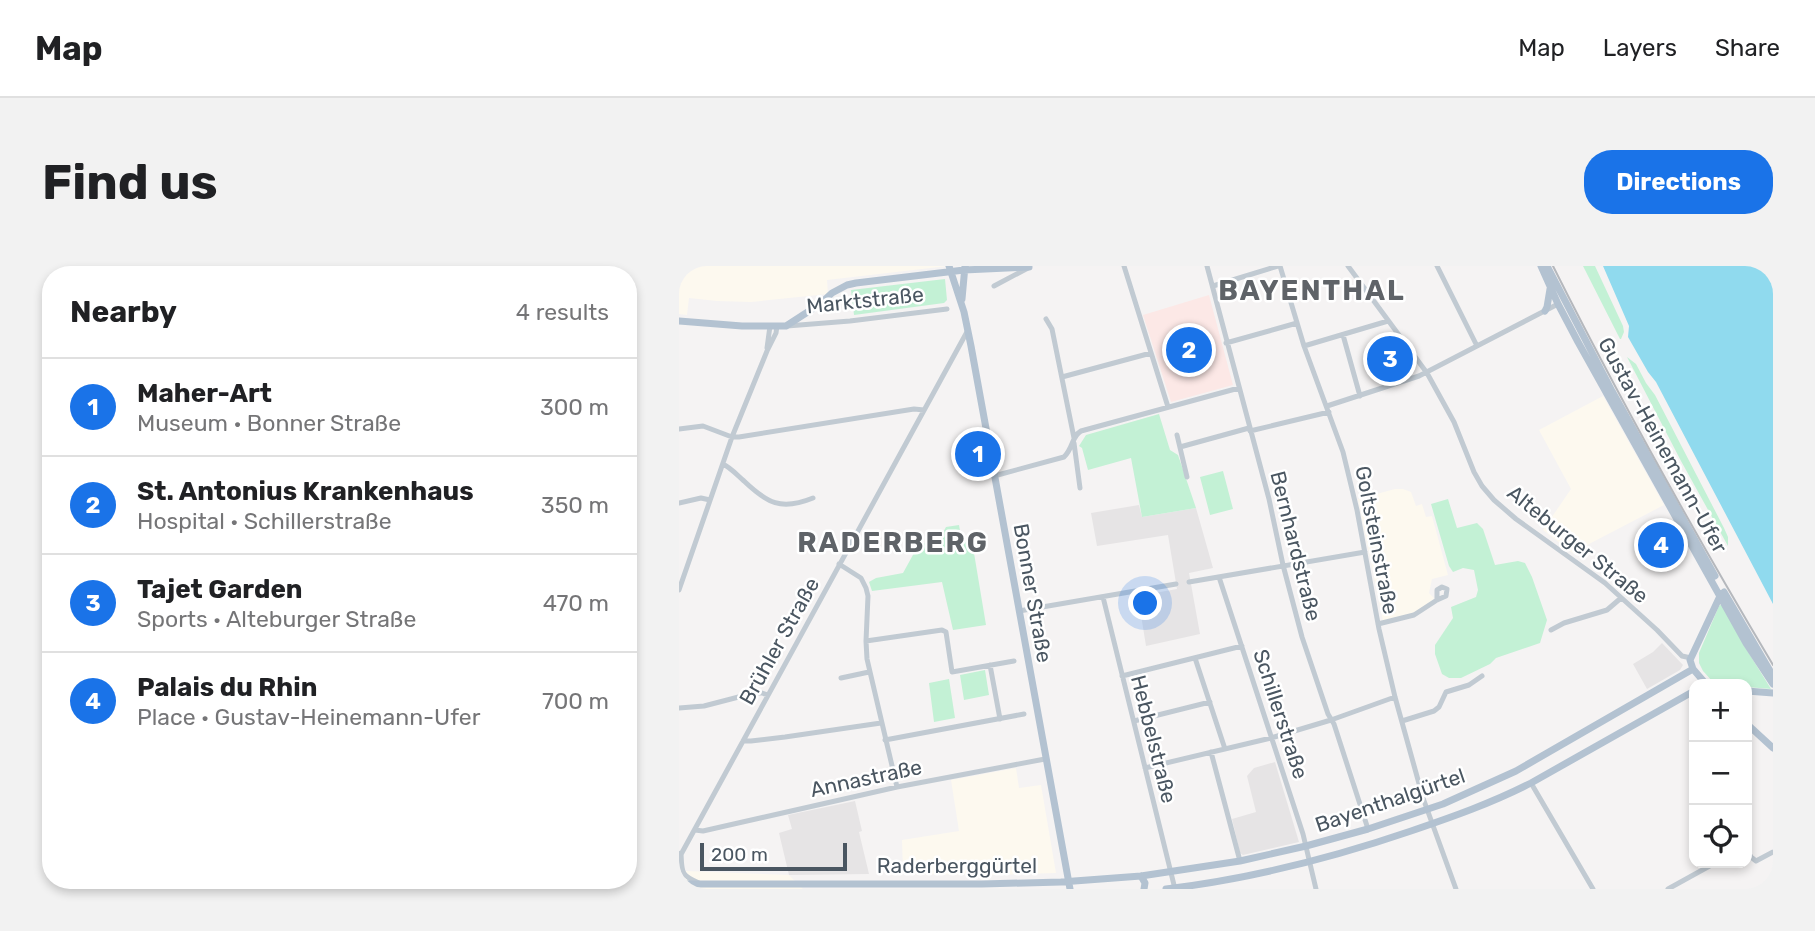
<!DOCTYPE html>
<html lang="en">
<head>
<meta charset="utf-8">
<style>
	body { margin:0; font-family:Rubik,sans-serif; background:#f2f2f2; color:#202124 }
	.controls { position:absolute; right:21px; bottom:21px; display:grid; overflow:hidden; border-radius:14px; box-shadow:0 4px 10px #0003 }
	.controls button { width:63px; height:63px; display:grid; place-items:center; padding:0; border:0; border-bottom:2px solid #e0e0e0; background:#fff; color:#202124; font:35px sans-serif }
	.scale { position:absolute; left:21px; bottom:18px; width:147px; box-sizing:border-box; padding-left:7px; border:4px solid #4a5661; border-top:0; font-size:19px; line-height:24px; white-space:nowrap; color:#4a5661; -webkit-text-stroke:5px #fff; paint-order:stroke }
	.you { position:absolute; left:467px; top:338px; width:24px; height:24px; margin:-18px; border:5px solid #fff; border-radius:50%; background:#1a73e8; box-shadow:0 0 0 10px #1a73e833 }
	.badge { display:grid; place-items:center; width:46px; height:46px; border-radius:50%; background:#1a73e8; color:#fff; font-size:23px; font-weight:700 }
	.pin { position:absolute; translate:-50% -50%; border:4px solid #fff; box-shadow:0 2px 7px #0006 }
	.list { margin:0; padding:0; list-style:none }
	h2 { display:flex; justify-content:space-between; align-items:center; height:91px; margin:0; padding:0 28px; font-size:30px }
	h2 small { font-size:23px; font-weight:400; color:#757577 }
	.list li { display:grid; grid-template-columns:46px 1fr auto; gap:21px; align-items:center; box-sizing:border-box; height:98px; padding:0 28px; border-top:2px solid #e0e0e0 }
	.list b { display:block; font-size:26px; white-space:nowrap }
	.list p { margin:0; font-size:23px; white-space:nowrap; color:#757577 }
	.list em { font-size:23px; font-style:normal; color:#757577 }
	.icon { flex:none; width:38px; height:38px; fill:none; stroke:currentColor; stroke-width:2; stroke-linecap:round; stroke-linejoin:round }
	.map { position:relative; flex:none; width:1094px; height:623px; overflow:hidden; border-radius:28px }
	header { display:flex; align-items:center; gap:42px; box-sizing:border-box; height:98px; padding:0 35px; background:#fff; border-bottom:2px solid #e0e0e0 }
	header strong { font-size:33px }
	nav { display:flex; gap:38px; margin-inline-start:auto; font-size:24px }
	.intro { display:flex; align-items:center; justify-content:space-between; box-sizing:border-box; height:168px; padding:0 42px }
	h1 { margin:0; font-size:49px }
	.button { padding:18px 32px; border-radius:28px; background:#1a73e8; color:#fff; font-size:24px; font-weight:700 }
	main { display:flex; gap:42px; padding:0 42px }
	aside { flex:1; background:#fff; border-radius:28px; box-shadow:0 4px 10px #0003 }
	.map>svg:first-child { display:block }
	.commercial { fill:#fdf9ef }
	.education { fill:#e6e4e5 }
	.medical { fill:#fce8e6 }
	.green { fill:#c3f1d5 }
	.water { fill:#90daee }
	.lines { fill:none; stroke-linecap:round; stroke-linejoin:round }
	.minor { stroke:#c1cad2; stroke-width:5 }
	.major { stroke:#b3c2d1; stroke-width:7 }
	.tram { stroke:#b5b8bd; stroke-width:2 }
	.labels { text-anchor:middle; dominant-baseline:central; stroke-width:5; stroke-linejoin:round; paint-order:stroke }
	.street-label { font-size:21px; fill:#4a5661; stroke:#fff }
	.district-label { font-size:28px; font-weight:bold; letter-spacing:2px; fill:#5f6368; stroke:#fff }
</style>
</head>
<body>
<header>
<strong>Map</strong>
<nav><a>Map</a><a>Layers</a><a>Share</a></nav>
</header>
<div class="intro"><h1>Find us</h1><a class="button">Directions</a></div>
<main>
<aside>
<h2>Nearby<small>4 results</small></h2>
<ul class="list">
<li><span class="badge">1</span><div><b>Maher-Art</b><p>Museum · Bonner Straße</p></div><em>300 m</em></li>
<li><span class="badge">2</span><div><b>St. Antonius Krankenhaus</b><p>Hospital · Schillerstraße</p></div><em>350 m</em></li>
<li><span class="badge">3</span><div><b>Tajet Garden</b><p>Sports · Alteburger Straße</p></div><em>470 m</em></li>
<li><span class="badge">4</span><div><b>Palais du Rhin</b><p>Place · Gustav-Heinemann-Ufer</p></div><em>700 m</em></li>
</ul>
</aside>
<div class="map">
<svg width="1094" height="623" viewBox="0 0 1094 623">
	<rect width="100%" height="100%" fill="#f5f3f3"/>
	<path class="commercial" d="M0 0H269L148 14 149 28 72 36 38 35 10 32 8 49 0 48Z
		M924 130 985 239 910 278 895 288 864 264 892 223 860 164Z
		M716 223H724L732 226 737 240 743 238 747 251 753 250 769 309 753 313 750 327 755 332 750 337 736 346 704 355 679 233Z
		M337 502 340 522 362 519 377 607 314 609 224 608 223 574 280 565 272 514Z
		M7 605 110 609 124 623H2Z"/>
	<path class="education" d="M460 239 463 251 517 242 534 302 510 307 521 368 467 380 459 330 498 323 489 269 418 280 412 247Z
		M983 377 1004 399 1001 404 968 423 954 398 974 386Z
		M596 496 620 576 564 589 561 587 553 553 577 546 568 510 575 502Z
		M176 535 183 565 180 566 190 608 110 609 100 567 113 563 109 549Z"/>
	<path class="medical" d="M530 29 554 119 492 136 464 49Z"/>
	<path class="green" d="M904 0H916L944 60 945 66 942 73H941Z
		M266 13 268 34 265 37 175 49 172 24Z
		M948 91 957 98 967 117 976 129 1045 262 1049 271V280L1002 195Z
		M480 148 491 184 499 189 517 242 463 251 452 192 409 204 403 182 400 180 407 169Z
		M544 205 554 243 531 249 521 211Z
		M769 233 778 262 798 257 804 263 816 299 839 295 846 297 853 311 868 354 861 377 817 392 811 398 782 412H770L763 408 756 388V379L774 352 772 341 797 331 799 324 795 304 784 302 774 306 770 300 752 238Z
		M280 259 283 277 293 275 307 359 274 364 263 316 193 325 190 316 197 312 224 307 240 278 259 276 267 261Z
		M1043 338 1066 381 1092 423 1068 421V418H1039L1034 416 1024 405 1020 397V387L1040 340Z
		M306 404 310 429 285 434 281 409Z
		M270 413 276 452 255 456 250 417Z"/>
	<path class="water" d="M924 0H1094V338L977 116 969 106 949 71 950 60Z"/>
	<g class="lines">
		<path class="minor" d="M445 0 489 141
			M528 0 590 233 604 299 623 371 649 448 655 458 689 563
			M601 0 625 80 664 186 678 244 700 363 716 431 744 532 777 623
			M669 0 748 107 775 156 795 206 803 220 815 234 837 253 926 317 978 364 1003 390 1012 392
			M758 0 798 80
			M315 20 349 2
			M534 20 599 0
			M367 53 373 63 395 172
			M108 60 171 55 268 43
			M664 69 681 130
			M547 77 618 57
			M625 80 709 55
			M88 82 91 60
			M383 111 472 87
			M648 140 740 110 879 38
			M0 163 24 160 53 171H60L235 143 245 144
			M571 165 650 146
			M498 169 508 211
			M395 177 401 222
			M501 181 570 162
			M44 198C52 202 58 209 65 215 88 237 102 245 134 232
			M315 210 385 191C395 181 392 171 402 165L560 122
			M0 237 22 232 31 234
			M160 298 182 312 187 322 189 330 187 375 188 393 218 521
			M540 311 624 568 637 623
			M510 316 686 286
			M0 324 53 171 88 85 97 67 98 60
			M424 331 496 623
			M340 345 497 318
			M699 358 735 349 758 334 767 330 768 323 763 321 758 324V334
			M872 364 885 357 928 344 942 332
			M187 375 263 364 267 366 273 406 335 395
			M516 392 546 483
			M311 399 321 453
			M443 410 563 380
			M162 412 190 406
			M0 442 25 440 75 427H83L89 429
			M455 455 531 436
			M723 455 755 445 760 441 767 426 790 419 803 410
			M206 474 345 448
			M64 475H72L106 471 202 457
			M532 486 561 595
			M466 502 592 472 652 454 716 431
			M852 517 914 623
			M16 564 24 565 218 521 366 493
			M1068 584 1072 591 1077 595 1094 586
			M2 587C3 606 1 609 20 617
			M0 592 289 64
			M989 623 1036 597"/>
		<path class="major" d="M270 0 285 46 292 80 391 623
			M862 0 879 38 899 76 1067 377 1094 418
			M868 0 933 125 1036 310
			M283 33 286 0
			M866 45 868 41 871 23
			M0 55 63 60H107L141 38 153 27 168 19 177 17 285 4 350 1
			M1045 326 1094 410
			M1027 418 1014 403 1011 394 1042 328
			M1068 425 1094 427
			M1068 458 1094 482
			M462 610 466 617 465 623
			M0 618H303L382 616 462 610 561 595 627 580 689 563 764 538 837 505 1014 403
			M487 623C570 613 653 592 732 565 773 551 813 537 852 517L1015 425"/>
		<path class="tram" d="M874 0C942 136 1016 268 1094 399"/>
	</g>
	<g class="labels">
		<g class="street-label">
			<text transform="translate(186 34) rotate(-6)">Marktstraße</text>
			<text transform="translate(984 179) rotate(61)">Gustav-Heinemann-Ufer</text>
			<text transform="translate(698 274) rotate(79)">Goltsteinstraße</text>
			<text transform="translate(899 278) rotate(39)">Alteburger Straße</text>
			<text transform="translate(617 280) rotate(76)">Bernhardstraße</text>
			<text transform="translate(354 327) rotate(80)">Bonner Straße</text>
			<text transform="translate(100 375) rotate(-61)">Brühler Straße</text>
			<text transform="translate(602 448) rotate(72)">Schillerstraße</text>
			<text transform="translate(475 473) rotate(76)">Hebbelstraße</text>
			<text transform="translate(187 512) rotate(-12)">Annastraße</text>
			<text transform="translate(711 534) rotate(-19)">Bayenthalgürtel</text>
			<text x="278" y="599">Raderberggürtel</text>
		</g>
		<g class="district-label">
			<text x="633" y="24">BAYENTHAL</text>
			<text x="214" y="276">RADERBERG</text>
		</g>
	</g>
</svg>
<div class="controls">
<button>+</button>
<button>−</button>
<button><svg class="icon" aria-label="locate" viewBox="0 0 24 24"><circle cx="12" cy="12" r="6"/><path d="M12 2v4M12 18v4M2 12h4M18 12h4"/></svg></button>
</div>
<div class="scale">200 m</div>
<div class="you"></div>
<div class="pin badge" style="left:299px;top:188px">1</div>
<div class="pin badge" style="left:510px;top:84px">2</div>
<div class="pin badge" style="left:711px;top:93px">3</div>
<div class="pin badge" style="left:982px;top:279px">4</div>
</div>
</main>
</body>
</html>
